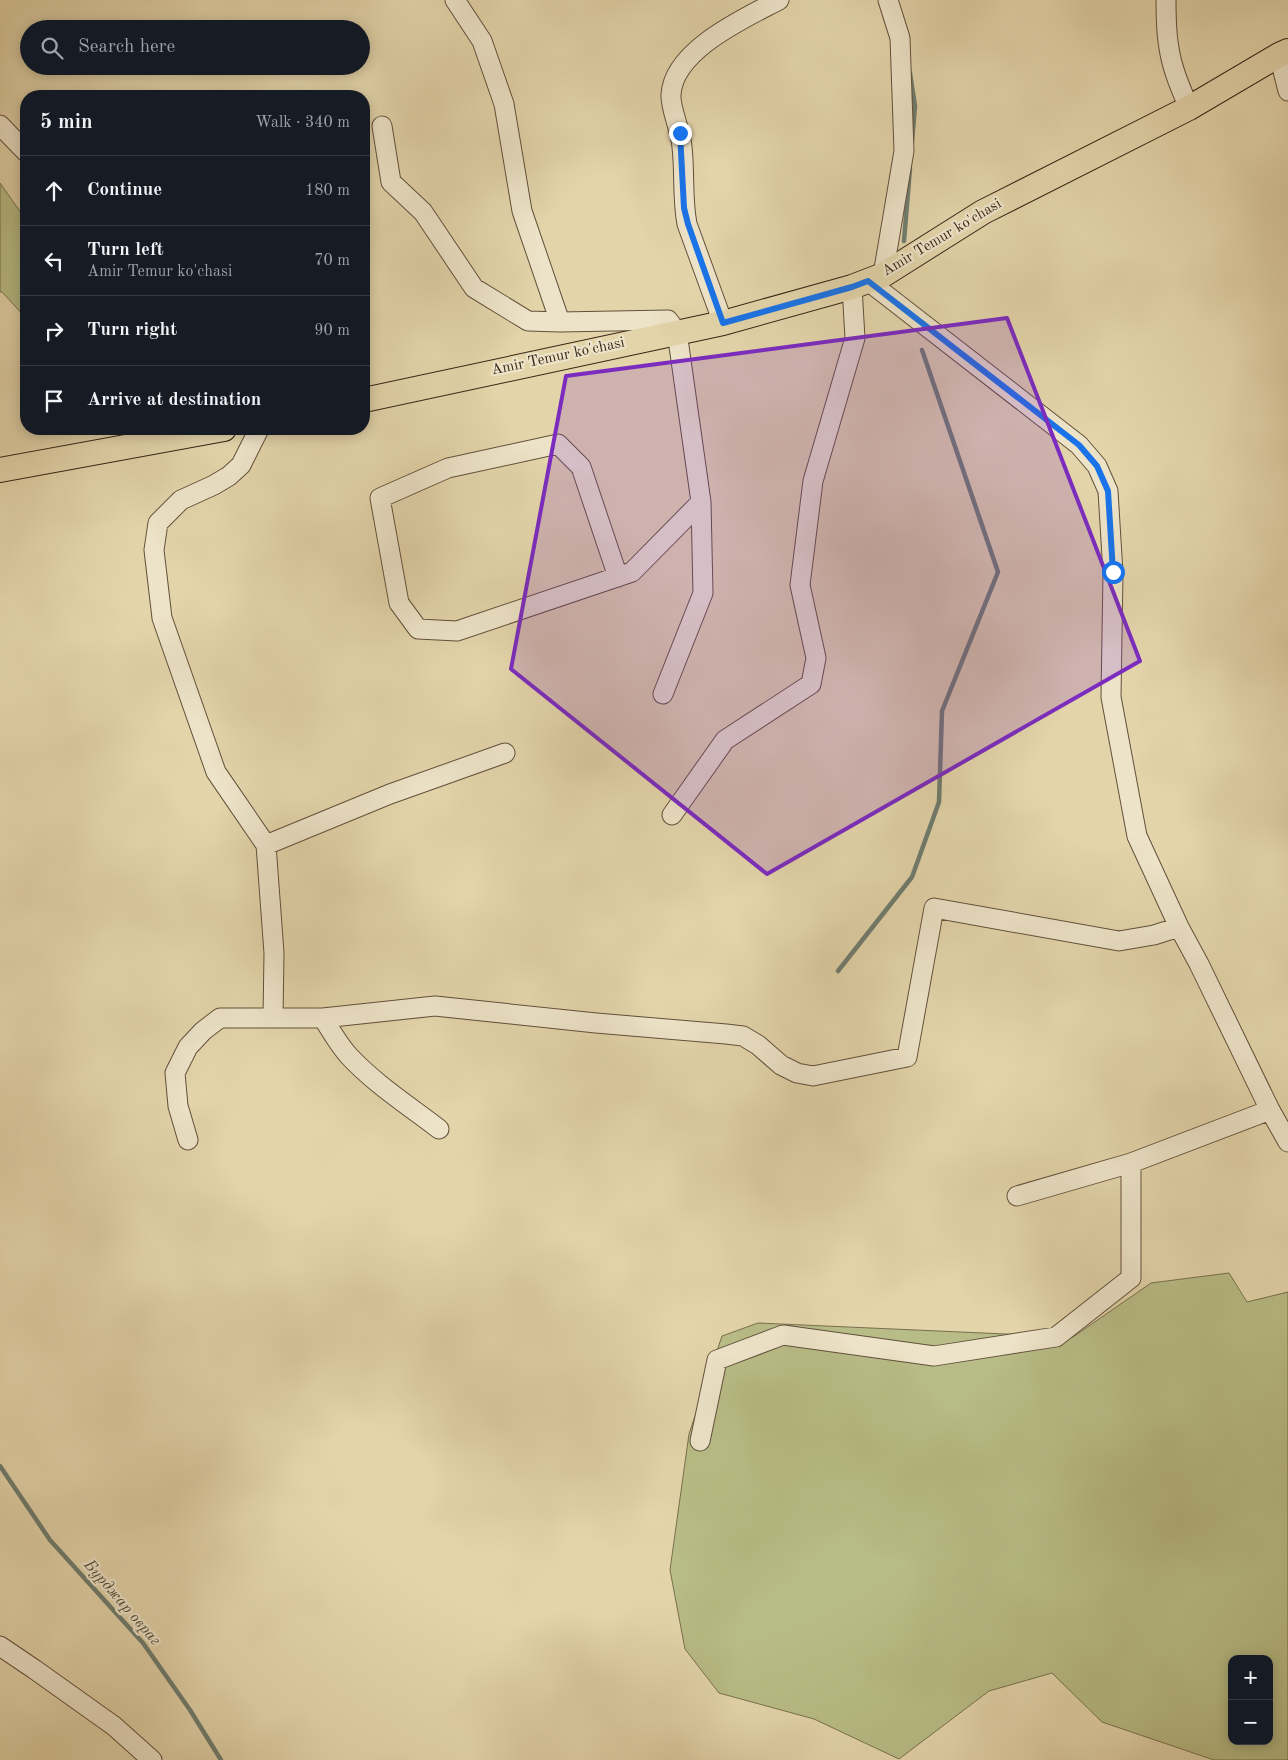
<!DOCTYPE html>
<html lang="en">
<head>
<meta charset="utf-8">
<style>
	body { margin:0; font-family:"Old Standard TT",serif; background:#20242c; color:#f1f3f6 }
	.controls { position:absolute; right:15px; bottom:15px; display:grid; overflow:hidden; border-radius:10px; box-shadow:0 2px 12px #0003 }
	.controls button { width:45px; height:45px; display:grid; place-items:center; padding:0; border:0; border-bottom:1px solid #363941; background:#171b24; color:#f1f3f6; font:25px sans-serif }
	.stop { position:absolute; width:15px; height:15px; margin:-11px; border:4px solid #1a73e8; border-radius:50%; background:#fff }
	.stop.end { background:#1a73e8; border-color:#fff; box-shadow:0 1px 5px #0008 }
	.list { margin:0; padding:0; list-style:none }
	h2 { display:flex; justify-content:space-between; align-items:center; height:65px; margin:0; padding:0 20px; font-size:21px }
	h2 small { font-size:16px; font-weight:400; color:#9ea1a6 }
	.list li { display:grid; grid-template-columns:32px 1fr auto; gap:15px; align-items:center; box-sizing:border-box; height:70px; padding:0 20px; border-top:1px solid #363941 }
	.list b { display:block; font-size:19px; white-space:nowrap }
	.list p { margin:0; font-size:16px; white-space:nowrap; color:#9ea1a6 }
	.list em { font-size:16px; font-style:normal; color:#9ea1a6 }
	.icon { flex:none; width:28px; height:28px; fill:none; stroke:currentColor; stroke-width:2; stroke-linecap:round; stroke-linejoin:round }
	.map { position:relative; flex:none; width:1288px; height:1760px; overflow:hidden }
	.search { position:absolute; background:#171b24; box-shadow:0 2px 12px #0003; left:20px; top:20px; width:350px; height:55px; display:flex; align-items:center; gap:12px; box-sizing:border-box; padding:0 18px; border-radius:28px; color:#9ea1a6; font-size:19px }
	.panel { position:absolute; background:#171b24; box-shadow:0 2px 12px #0003; left:20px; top:90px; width:350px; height:345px; border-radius:20px }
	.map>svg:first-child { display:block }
	.green { fill:#b8bc86; stroke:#78704e; fill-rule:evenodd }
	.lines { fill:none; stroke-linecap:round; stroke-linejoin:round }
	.stream { stroke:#6f7d6f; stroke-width:4.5 }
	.minor-casing { stroke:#62503b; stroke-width:21 }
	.major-casing { stroke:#372416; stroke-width:26 }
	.minor { stroke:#ede3c8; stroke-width:19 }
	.major { stroke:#e3d4aa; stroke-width:24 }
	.route { stroke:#1a73e8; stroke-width:6 }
	.marked { fill:#7b2cbf; fill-opacity:0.2; stroke:#7b2cbf; stroke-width:4; stroke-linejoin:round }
	.labels { text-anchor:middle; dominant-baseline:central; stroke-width:4.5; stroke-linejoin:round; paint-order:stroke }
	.street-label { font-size:15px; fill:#372416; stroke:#ede3c8 }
	.water-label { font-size:16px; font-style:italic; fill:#4e493b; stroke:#ede3c8 }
</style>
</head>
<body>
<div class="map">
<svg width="1288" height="1760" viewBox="0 0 1288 1760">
	<rect width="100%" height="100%" fill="#e3d4aa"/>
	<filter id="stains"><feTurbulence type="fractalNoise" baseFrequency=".004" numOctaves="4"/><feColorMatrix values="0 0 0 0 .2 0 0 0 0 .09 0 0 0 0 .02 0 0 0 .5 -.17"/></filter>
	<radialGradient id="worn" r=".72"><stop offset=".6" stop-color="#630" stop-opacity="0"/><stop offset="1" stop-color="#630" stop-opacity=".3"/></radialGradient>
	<path class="green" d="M0 183 26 220V318L2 292H0Z
		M1229 1273 1247 1302 1288 1292V1760H1214L1102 1722 1052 1673 989 1691 899 1759 814 1719 719 1693 685 1649 670 1570 689 1434 722 1336 758 1323 1073 1337 1151 1283ZM1232 1659H1269V1741H1232Z"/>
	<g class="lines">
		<path class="stream" d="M910 73 915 106 912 142
			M904 241 910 168
			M838 971 912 877 939 802 942 711 998 572 922 350
			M0 1466 50 1540 143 1643 190 1710 221 1760"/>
		<defs>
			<path id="minor" d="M455 0 482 41 504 104 522 211 560 322
				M1166 0C1166 16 1166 32 1169 48 1172 69 1181 89 1189 108
				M1279 55 1288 91
				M0 125 26 152
				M382 126 391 182 423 212 474 288 528 321 560 322 668 320 677 332 701 502 703 593 663 694
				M883 275 904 151 900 38 888 0
				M868 281 1079 445 1097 466 1108 491 1113 573 1111 697 1137 836 1179 927 1199 964 1270 1110 1288 1142
				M723 323 687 224C682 198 685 173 682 147 681 131 670 108 671 95 673 50 745 18 779 0
				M259 429 241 465 229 476 214 485 181 500 158 523 154 550 162 618 216 772 266 845 274 953 273 1018
				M618 577 581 467 558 444 448 468 380 498 399 603 418 629 457 631 632 572 701 502
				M672 815 725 740 811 684 816 658 800 585 813 481 855 338 852 287
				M266 845 390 794 505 753
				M323 1018C331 1031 339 1045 349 1056 375 1084 409 1106 439 1129
				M188 1140 178 1106 175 1073 188 1047 203 1031 220 1018H323L435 1006 596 1023 726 1034 743 1036 758 1045 781 1065 797 1073 813 1076 907 1057 934 908 1119 941 1154 935 1179 927
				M1017 1196 1131 1163 1270 1110
				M700 1441 717 1360 783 1335 934 1356 1056 1337 1131 1278V1163
				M0 1646 34 1669 114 1726 152 1760"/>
			<path id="major" d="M364 400 723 323 852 287 883 275 983 212 1189 108 1279 55 1288 51
				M0 470 224 429"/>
		</defs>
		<use href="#minor" class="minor-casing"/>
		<use href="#major" class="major-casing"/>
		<use href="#minor" class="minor"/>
		<use href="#major" class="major"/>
	</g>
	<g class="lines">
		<path class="route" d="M680 133 684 208 688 224 723 323 852 287 868 281 1079 445 1097 466 1108 491 1113 572"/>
	</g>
	<path class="marked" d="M1007 318 1140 661 767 874 511 669 566 376Z"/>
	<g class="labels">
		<g class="street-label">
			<text transform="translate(942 238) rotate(-31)">Amir Temur ko'chasi</text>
			<text transform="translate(558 357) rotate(-12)">Amir Temur ko'chasi</text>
		</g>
		<g class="water-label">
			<text transform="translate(122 1603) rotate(49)">Бурджар овраг</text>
		</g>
	</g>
	<rect width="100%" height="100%" filter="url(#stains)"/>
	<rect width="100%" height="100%" fill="url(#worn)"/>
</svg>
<div class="controls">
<button>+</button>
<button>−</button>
</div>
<div class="stop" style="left:1113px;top:572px"></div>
<div class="stop end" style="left:680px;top:133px"></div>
<div class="search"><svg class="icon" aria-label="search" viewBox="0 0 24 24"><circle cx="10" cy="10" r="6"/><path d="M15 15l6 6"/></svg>Search here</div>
<section class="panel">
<h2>5 min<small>Walk · 340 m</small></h2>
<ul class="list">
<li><svg class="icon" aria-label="ahead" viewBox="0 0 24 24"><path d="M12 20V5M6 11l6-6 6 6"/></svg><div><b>Continue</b></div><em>180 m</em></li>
<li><svg class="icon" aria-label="left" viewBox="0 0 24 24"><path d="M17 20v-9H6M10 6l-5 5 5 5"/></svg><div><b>Turn left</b><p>Amir Temur ko'chasi</p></div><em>70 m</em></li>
<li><svg class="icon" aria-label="right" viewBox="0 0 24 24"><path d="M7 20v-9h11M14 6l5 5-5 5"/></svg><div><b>Turn right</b></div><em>90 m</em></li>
<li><svg class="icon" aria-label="arrive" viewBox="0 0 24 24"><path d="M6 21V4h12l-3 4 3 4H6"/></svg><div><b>Arrive at destination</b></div></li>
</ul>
</section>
</div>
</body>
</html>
